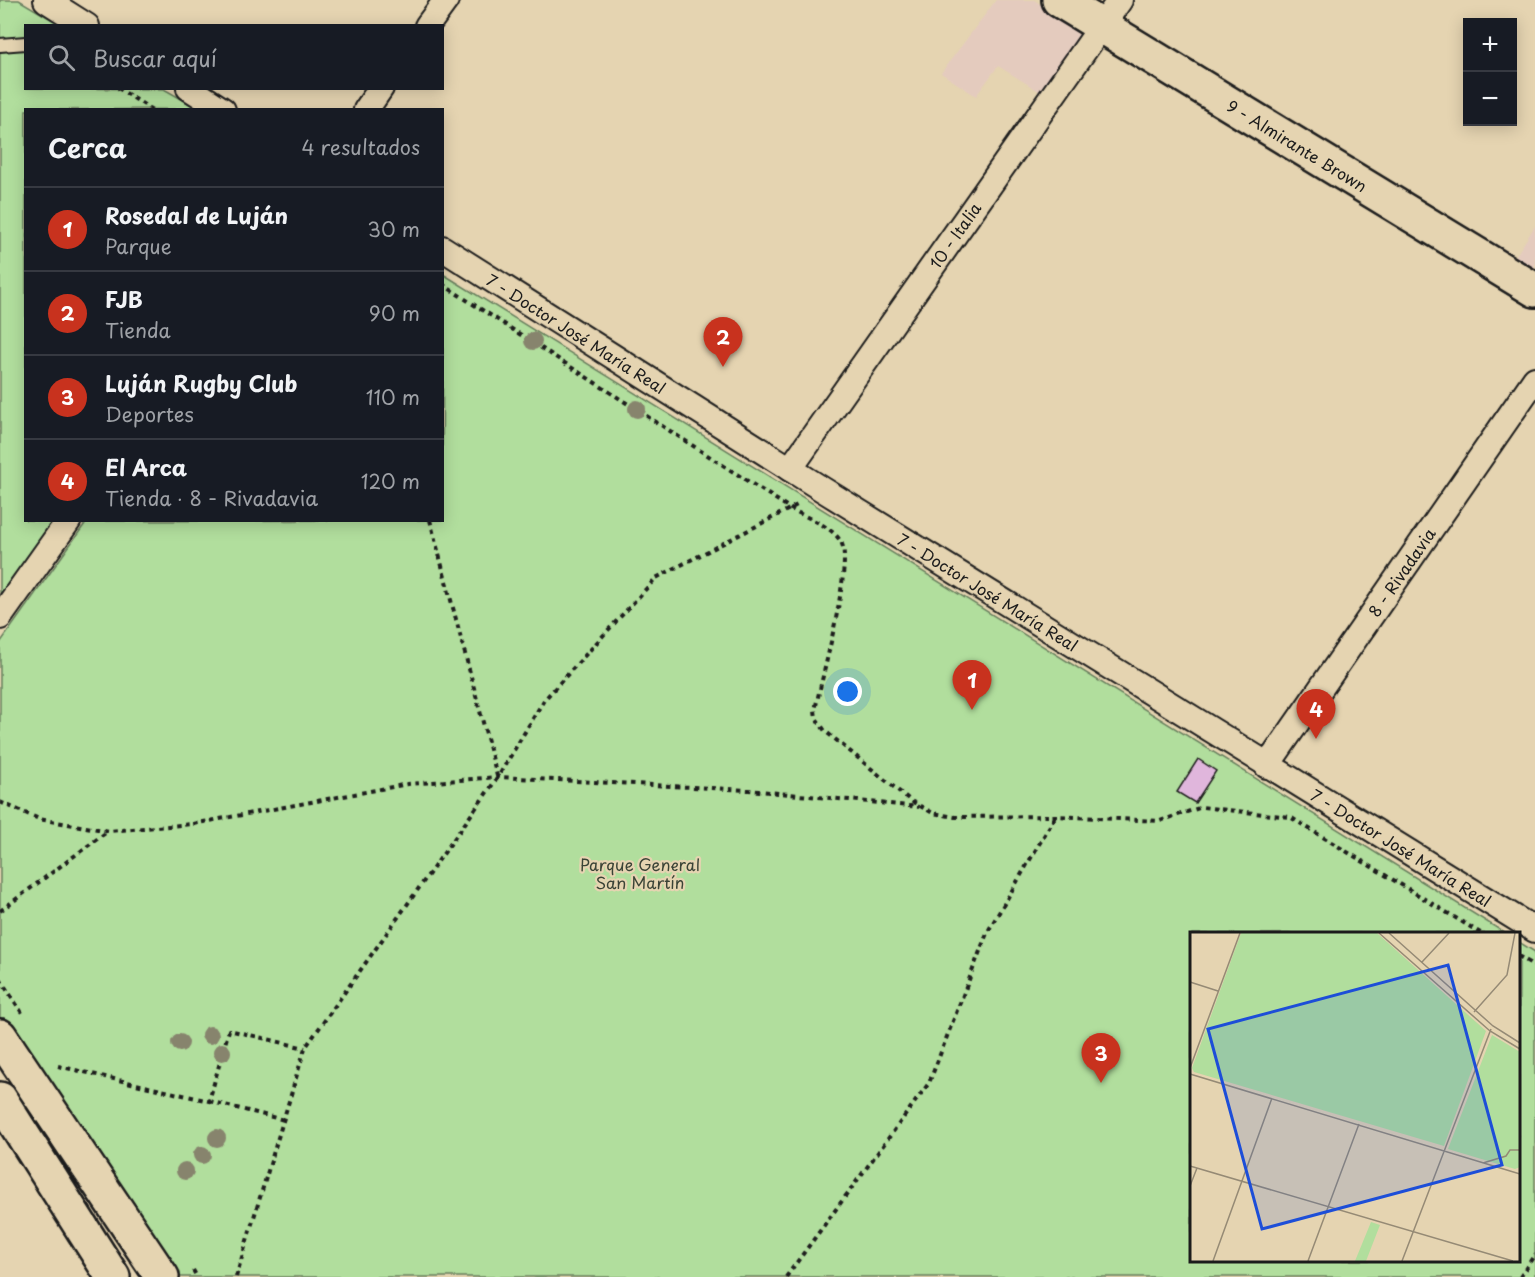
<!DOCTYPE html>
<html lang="es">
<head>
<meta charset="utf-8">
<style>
	body { margin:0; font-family:"Playpen Sans",sans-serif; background:#20242c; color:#f1f3f6 }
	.controls { position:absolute; right:18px; top:18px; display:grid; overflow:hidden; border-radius:0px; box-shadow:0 3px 15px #0003 }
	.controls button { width:54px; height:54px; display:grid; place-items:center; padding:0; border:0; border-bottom:2px solid #363941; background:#171b24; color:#f1f3f6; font:30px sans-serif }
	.you { position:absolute; left:848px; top:692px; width:21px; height:21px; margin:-15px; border:4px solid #fff; border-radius:50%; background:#1a73e8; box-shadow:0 0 0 9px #1a73e833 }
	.badge { display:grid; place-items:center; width:39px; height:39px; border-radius:50%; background:#c8321e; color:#fff; font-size:20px; font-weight:700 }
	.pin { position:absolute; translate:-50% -50px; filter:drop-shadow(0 2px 3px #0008) }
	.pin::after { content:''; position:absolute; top:32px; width:21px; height:18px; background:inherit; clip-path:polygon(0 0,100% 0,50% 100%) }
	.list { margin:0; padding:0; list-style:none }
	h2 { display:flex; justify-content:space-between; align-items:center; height:78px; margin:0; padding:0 24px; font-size:26px }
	h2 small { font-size:20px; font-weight:400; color:#9ea1a6 }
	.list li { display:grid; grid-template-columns:39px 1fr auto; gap:18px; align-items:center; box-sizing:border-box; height:84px; padding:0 24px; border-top:2px solid #363941 }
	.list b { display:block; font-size:22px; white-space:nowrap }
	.list p { margin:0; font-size:20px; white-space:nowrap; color:#9ea1a6 }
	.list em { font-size:20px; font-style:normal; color:#9ea1a6 }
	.icon { flex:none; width:33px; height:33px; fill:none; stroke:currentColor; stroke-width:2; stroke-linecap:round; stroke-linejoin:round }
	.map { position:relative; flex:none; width:1535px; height:1277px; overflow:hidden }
	.search { position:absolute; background:#171b24; box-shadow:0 3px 15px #0003; left:24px; top:24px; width:420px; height:66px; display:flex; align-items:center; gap:15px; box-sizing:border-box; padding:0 21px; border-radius:0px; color:#9ea1a6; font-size:22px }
	.panel { position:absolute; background:#171b24; box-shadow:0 3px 15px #0003; left:24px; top:108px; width:420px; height:414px; border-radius:0px }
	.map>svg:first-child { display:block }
	.built { fill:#e4cbbe }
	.green { fill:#b1de9d; stroke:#667d5c; stroke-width:1.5 }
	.building { fill:#e0b6dc; stroke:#1c1c1c; stroke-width:1.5 }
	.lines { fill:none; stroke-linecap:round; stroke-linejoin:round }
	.lane-casing { stroke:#1c1c1c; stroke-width:16 }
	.street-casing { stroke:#1c1c1c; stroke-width:28 }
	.secondary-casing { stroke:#1c1c1c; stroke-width:38 }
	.primary-casing { stroke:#1c1c1c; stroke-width:38 }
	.path { stroke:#1c1c1c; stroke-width:4; stroke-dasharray:4.5 4.5; stroke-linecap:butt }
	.lane { stroke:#e5d4b1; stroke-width:12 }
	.street { stroke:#e5d4b1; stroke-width:24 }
	.secondary { stroke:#e5d4b1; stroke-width:33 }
	.primary { stroke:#e5d4b1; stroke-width:33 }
	.tree { fill:#87846d }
	.labels { text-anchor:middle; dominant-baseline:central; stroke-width:4.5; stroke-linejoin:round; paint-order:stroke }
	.street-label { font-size:16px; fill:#1c1c1c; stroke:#e5d4b1 }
	.park-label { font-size:16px; fill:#3a4336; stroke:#e5d4b1 }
	.inset-road { fill:none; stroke:#958a75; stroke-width:1.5 }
	.view { fill:#1d4ed8; fill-opacity:0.15; stroke:#1d4ed8; stroke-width:3 }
	.inset-edge { fill:none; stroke:#1c1c1c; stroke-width:3 }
</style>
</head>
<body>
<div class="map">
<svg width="1535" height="1277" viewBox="0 0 1535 1277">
	<rect width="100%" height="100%" fill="#e5d4b1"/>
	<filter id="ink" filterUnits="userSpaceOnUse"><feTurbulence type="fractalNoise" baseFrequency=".0167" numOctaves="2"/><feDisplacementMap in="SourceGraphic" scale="12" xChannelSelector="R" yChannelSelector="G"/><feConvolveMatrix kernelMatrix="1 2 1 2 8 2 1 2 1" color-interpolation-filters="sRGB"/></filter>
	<g filter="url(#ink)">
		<path class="built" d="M996 0H1034L1075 26 1079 31 1080 37 1042 93 998 66 976 96 941 73Z
			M1535 226V279L1511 263Z"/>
		<path class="green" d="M0 0H19L61 25 26 26V88L164 89 199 109 26 110V520L60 521 0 604Z
			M443 274 1505 933 1192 934V1260H1518L1519 942 1535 952V1277H173L0 1018V643L87 521 442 520Z"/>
		<path class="building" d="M1198 759 1216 771 1195 803 1177 792Z"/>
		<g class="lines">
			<defs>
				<path id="lane" d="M0 45 26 43"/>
				<g id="street">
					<path d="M46 0 87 26"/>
					<path d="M427 26 446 0"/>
					<path d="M189 88 223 110"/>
					<path d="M366 110 381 88"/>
					<path id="s1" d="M442 248 822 489 1535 930"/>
					<path id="s2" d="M790 469 1120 0"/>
					<path d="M0 617 69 520"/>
					<path id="s3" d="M1267 766 1535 379"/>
				</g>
				<g id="secondary">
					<path id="s4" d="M1059 0 1535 290"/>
				</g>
				<path id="primary" d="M0 1036 162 1277
					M0 1099 113 1277"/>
			</defs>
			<use href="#lane" class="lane-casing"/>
			<use href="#street" class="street-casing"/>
			<use href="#secondary" class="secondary-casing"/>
			<use href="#primary" class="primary-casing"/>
			<path class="path" d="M118 88 152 110
				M442 284 791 509C807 518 832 526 841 542 854 562 821 681 815 710L816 718 825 731 911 801 933 813 955 817 1055 816 1160 821 1202 807 1290 817 1482 934
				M430 520 497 776
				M0 802 39 819 109 831 193 824 408 784 498 777 749 790 919 807
				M0 911 108 831
				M1518 956 1535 966
				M0 979 24 1016
				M58 1066 209 1101 229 1030 305 1048
				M209 1101 284 1120
				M193 1270 197 1277
				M236 1277 305 1048 498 777 544 700 656 578 799 504
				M786 1277 929 1083 987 933 1055 817
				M1520 1277 1535 1254"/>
			<use href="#lane" class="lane"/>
			<use href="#street" class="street"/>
			<use href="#secondary" class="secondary"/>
			<use href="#primary" class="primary"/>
		</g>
		<g class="tree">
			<circle cx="533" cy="341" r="9"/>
			<circle cx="637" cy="409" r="9"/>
			<circle cx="210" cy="1035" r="9"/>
			<circle cx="180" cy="1043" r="9"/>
			<circle cx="222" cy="1052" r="9"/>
			<circle cx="217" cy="1138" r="9"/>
			<circle cx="202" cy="1155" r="9"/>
			<circle cx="185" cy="1171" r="9"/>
		</g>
	</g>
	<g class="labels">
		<g class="street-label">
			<text stroke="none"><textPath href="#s4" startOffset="279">9 - Almirante Brown</textPath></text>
			<text stroke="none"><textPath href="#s2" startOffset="286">10 - Italia</textPath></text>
			<text stroke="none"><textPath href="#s1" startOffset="159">7 - Doctor José María Real</textPath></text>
			<text stroke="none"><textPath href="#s3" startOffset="236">8 - Rivadavia</textPath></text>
			<text stroke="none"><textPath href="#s1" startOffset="645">7 - Doctor José María Real</textPath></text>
			<text stroke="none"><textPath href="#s1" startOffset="1131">7 - Doctor José María Real</textPath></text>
		</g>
		<g class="park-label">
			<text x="640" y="864">Parque General<tspan x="640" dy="18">San Martín</tspan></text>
		</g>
	</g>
	<g transform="translate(1190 932)">
		<rect width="330" height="330" fill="#e5d4b1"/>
		<path d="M51 1H187L296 99 254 214 4 140 2 136ZM302 103 330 120V235L325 237 258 217ZM181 290 190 293 176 329H165Z" fill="#b1de9d"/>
		<path class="inset-road" d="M189 1 300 99 330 117M199 1 303 94 330 111M232 30 259 1M0 50 28 59M284 80 317 43 325 1M0 136 50 1M0 142 330 242M293 231 316 224 320 218H330M0 234 323 329M0 254 7 236M23 329 82 166M118 329 169 192M212 329 301 97"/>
		<path class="view" d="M258 33 312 233 72 297 18 97Z"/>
		<rect width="330" height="330" class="inset-edge"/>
	</g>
</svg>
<div class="controls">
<button>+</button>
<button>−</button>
</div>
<div class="you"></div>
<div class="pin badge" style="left:972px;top:710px">1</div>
<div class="pin badge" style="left:723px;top:367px">2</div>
<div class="pin badge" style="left:1101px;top:1083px">3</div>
<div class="pin badge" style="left:1316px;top:739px">4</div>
<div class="search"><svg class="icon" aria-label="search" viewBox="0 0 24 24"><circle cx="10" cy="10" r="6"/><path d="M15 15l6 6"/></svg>Buscar aquí</div>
<section class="panel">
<h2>Cerca<small>4 resultados</small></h2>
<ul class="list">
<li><span class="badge">1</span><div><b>Rosedal de Luján</b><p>Parque</p></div><em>30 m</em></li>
<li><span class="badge">2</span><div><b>FJB</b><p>Tienda</p></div><em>90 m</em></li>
<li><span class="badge">3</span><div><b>Luján Rugby Club</b><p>Deportes</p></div><em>110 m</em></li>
<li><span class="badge">4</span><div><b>El Arca</b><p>Tienda · 8 - Rivadavia</p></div><em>120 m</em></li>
</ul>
</section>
</div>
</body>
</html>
